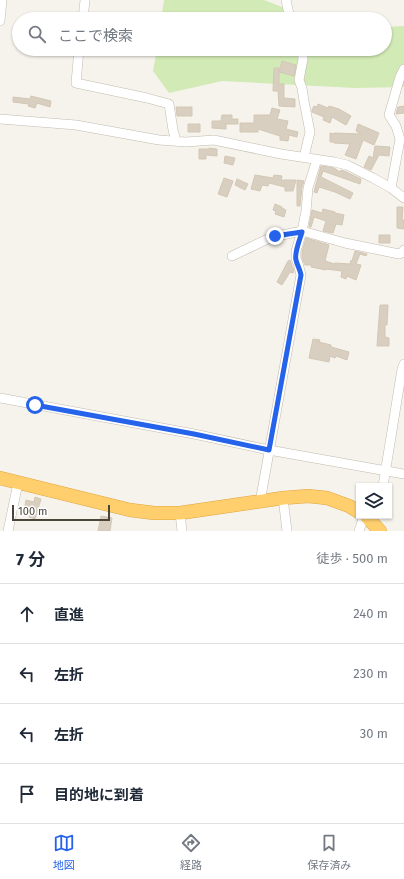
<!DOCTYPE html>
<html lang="ja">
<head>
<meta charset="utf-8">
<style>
	body { margin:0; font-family:"Fira Sans","Noto Sans JP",sans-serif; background:#f6f6f7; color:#1f2937 }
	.controls { position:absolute; right:12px; bottom:12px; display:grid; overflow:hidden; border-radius:0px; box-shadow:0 1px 3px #0004 }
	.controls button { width:36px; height:36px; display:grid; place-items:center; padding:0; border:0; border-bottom:1px solid #e0e1e3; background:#fff; color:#1f2937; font:20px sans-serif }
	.scale { position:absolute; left:12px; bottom:10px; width:98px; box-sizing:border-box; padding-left:4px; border:2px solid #4b4439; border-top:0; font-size:11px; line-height:14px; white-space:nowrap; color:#4b4439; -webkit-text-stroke:3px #fff; paint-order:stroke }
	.stop { position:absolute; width:12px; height:12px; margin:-9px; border:3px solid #2563eb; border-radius:50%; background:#fff }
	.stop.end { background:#2563eb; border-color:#fff; box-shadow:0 1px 4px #0008 }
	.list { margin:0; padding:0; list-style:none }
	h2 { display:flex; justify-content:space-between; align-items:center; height:52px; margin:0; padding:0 16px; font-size:17px }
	h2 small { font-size:13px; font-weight:400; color:#747a83 }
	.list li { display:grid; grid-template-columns:26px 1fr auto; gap:12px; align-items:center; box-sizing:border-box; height:60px; padding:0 16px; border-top:1px solid #e0e1e3 }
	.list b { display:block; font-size:15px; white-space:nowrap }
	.list em { font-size:13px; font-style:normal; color:#747a83 }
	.icon { flex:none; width:22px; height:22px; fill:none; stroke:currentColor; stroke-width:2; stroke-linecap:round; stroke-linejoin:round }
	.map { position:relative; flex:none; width:404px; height:531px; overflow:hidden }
	.search { position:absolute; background:#fff; box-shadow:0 1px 3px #0004; left:12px; right:12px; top:12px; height:44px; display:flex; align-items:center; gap:10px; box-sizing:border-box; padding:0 14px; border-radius:22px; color:#747a83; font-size:15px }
	.sheet { height:292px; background:#fff }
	nav { display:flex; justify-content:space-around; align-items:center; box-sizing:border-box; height:56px; border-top:1px solid #e0e1e3; background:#fff; font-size:11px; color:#747a83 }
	nav a { display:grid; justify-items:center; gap:2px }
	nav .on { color:#2563eb }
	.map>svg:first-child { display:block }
	.green { fill:#d2eab5 }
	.building { fill:#d8cfc1; stroke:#d3c7b4 }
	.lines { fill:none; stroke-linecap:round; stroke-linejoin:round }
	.minor-casing { stroke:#c2bbae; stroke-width:10 }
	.highway-casing { stroke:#e0a43c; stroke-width:14 }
	.minor { stroke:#fff; stroke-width:9 }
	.highway { stroke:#ffcf6e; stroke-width:13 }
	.route { stroke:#2563eb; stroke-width:5 }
</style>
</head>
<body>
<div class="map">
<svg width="404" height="531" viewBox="0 0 404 531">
	<rect width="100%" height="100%" fill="#f6f3ec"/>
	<path class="green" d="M164 0H264L313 19H161Z
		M404 26V87L355 88 222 81 169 93 153 71 157 49H385V27Z"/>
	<path class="building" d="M282 61 296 65 294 76 279 72Z
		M274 68H279V84H284V98L295 99V107L279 106 278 91H273Z
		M31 96 51 101 50 107 37 103 35 108 28 106 29 104 13 102V97L30 99Z
		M318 104 328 108 329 106 339 109 351 116 346 125 332 117 330 123 323 120 324 117 312 112V110L314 106 317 107Z
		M404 106V113L396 114 398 107Z
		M176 107H192V116H177Z
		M272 108 280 110 277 119 288 121 286 129 298 132 297 137 289 135 288 141 280 140V136L258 129V132H240V123H254V115H270Z
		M222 115H232V119H238V124H226V129L212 128V121H221Z
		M188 124H200V132H188Z
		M358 124 379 133 374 145 363 140 356 159 345 155 350 144 334 143V142H330V133L334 134V133L361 134 356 131Z
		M375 146 390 147 389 156 379 155 371 170 364 167 369 156 373 158Z
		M209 148 217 149V156L206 155V159H199V149H209Z
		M225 156 235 158 233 165 224 163Z
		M321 166 334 168 340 172 341 170 344 171 361 179 360 184 323 171 321 177 353 193 350 199 335 192 319 187 317 193 314 192Z
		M255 175 273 178 274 175 282 176 281 180H296L293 191H285V187L269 183 268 186 262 185 260 191 251 189Z
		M224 178 233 181 227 197 218 194Z
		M237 179 248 184 245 190 235 185Z
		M297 180 304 181 302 187 300 206H297Z
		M275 204 282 207V208L286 210 284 217 275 214 276 211 273 210Z
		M397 207H403L402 220H404V229L397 228Z
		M323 209 335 212V213L344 215 342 225 336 224 333 233 323 231 326 221 314 217 311 227H309L312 210 322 213Z
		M379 235H390V243H379Z
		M306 238 329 245 325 261 335 264V263L350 264 351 260 352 261 355 251 367 254 366 256 360 254 356 264 361 265 356 280 347 276 346 279 341 277 342 271 326 269V270L311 267 312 265H305L302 258V252Z
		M290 260 294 271 293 273 290 272 282 285 277 282 288 261Z
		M380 305H388L387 325H385V337L389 338V346H377Z
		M313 339 320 340 319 342 331 345V347L349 352 347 360 336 356 335 358 330 356 329 362 309 358Z
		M35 497 41 499 35 519 29 517 32 507 25 506 26 500 34 502Z
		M101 516 112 518 110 531H98Z"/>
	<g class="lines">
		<defs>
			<path id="minor" d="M286 0 290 19
				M83 19 85 0
				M0 21 2 0
				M79 49 76 83 147 98 169 104 173 130 176 141
				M302 49 303 59 299 80 302 88 304 101 310 132 304 157
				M0 119 76 125 159 140 186 142 214 140 281 154 334 162 347 165 373 178 391 188 404 198
				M391 188 400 139 396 126 389 115 400 77 404 69
				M232 256 272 237 302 231 345 243 399 254 402 253 404 250
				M0 398 194 434 269 450 404 474
				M383 486 402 369 404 364
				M283 498 287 531
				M260 502 301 275 298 263 296 259V251L302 231 306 211 308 188 317 159
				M180 513 182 531
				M8 531 18 483
				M359 531 363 519 366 516"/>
			<path id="highway" d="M0 478 130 510 154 513H180L283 498 308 496 327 498 349 506 359 512
				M366 516 380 531"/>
		</defs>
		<use href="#minor" class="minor-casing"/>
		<use href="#highway" class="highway-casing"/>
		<use href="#minor" class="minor"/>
		<use href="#highway" class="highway"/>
	</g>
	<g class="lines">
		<path class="route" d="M35 405 194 434 269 450 301 275C300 269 297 265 296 260 294 253 300 239 302 232L275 236"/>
	</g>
</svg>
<div class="controls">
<button><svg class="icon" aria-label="layers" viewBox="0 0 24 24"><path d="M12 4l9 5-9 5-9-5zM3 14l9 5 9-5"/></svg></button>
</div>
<div class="scale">100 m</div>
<div class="stop" style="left:35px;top:405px"></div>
<div class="stop end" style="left:275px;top:236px"></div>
<div class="search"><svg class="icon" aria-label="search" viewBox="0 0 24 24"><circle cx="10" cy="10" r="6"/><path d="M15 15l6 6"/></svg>ここで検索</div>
</div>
<section class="sheet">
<h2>7 分<small>徒歩 · 500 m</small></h2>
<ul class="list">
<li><svg class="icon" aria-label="ahead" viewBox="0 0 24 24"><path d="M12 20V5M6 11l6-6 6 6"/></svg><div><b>直進</b></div><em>240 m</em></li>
<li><svg class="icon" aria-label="left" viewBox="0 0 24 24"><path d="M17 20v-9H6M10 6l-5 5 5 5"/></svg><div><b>左折</b></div><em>230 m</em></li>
<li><svg class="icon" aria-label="left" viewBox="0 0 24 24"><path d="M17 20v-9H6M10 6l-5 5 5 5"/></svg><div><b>左折</b></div><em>30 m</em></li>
<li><svg class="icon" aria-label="arrive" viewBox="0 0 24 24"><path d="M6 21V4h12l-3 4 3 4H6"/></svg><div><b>目的地に到着</b></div></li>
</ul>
</section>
<nav>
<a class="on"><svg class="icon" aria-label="map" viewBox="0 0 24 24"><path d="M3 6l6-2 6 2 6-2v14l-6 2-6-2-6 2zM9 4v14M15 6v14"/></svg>地図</a>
<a><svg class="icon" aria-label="directions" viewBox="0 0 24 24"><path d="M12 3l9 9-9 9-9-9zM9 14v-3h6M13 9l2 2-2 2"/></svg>経路</a>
<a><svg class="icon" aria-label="saved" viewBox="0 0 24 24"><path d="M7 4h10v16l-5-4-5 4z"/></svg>保存済み</a>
</nav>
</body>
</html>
